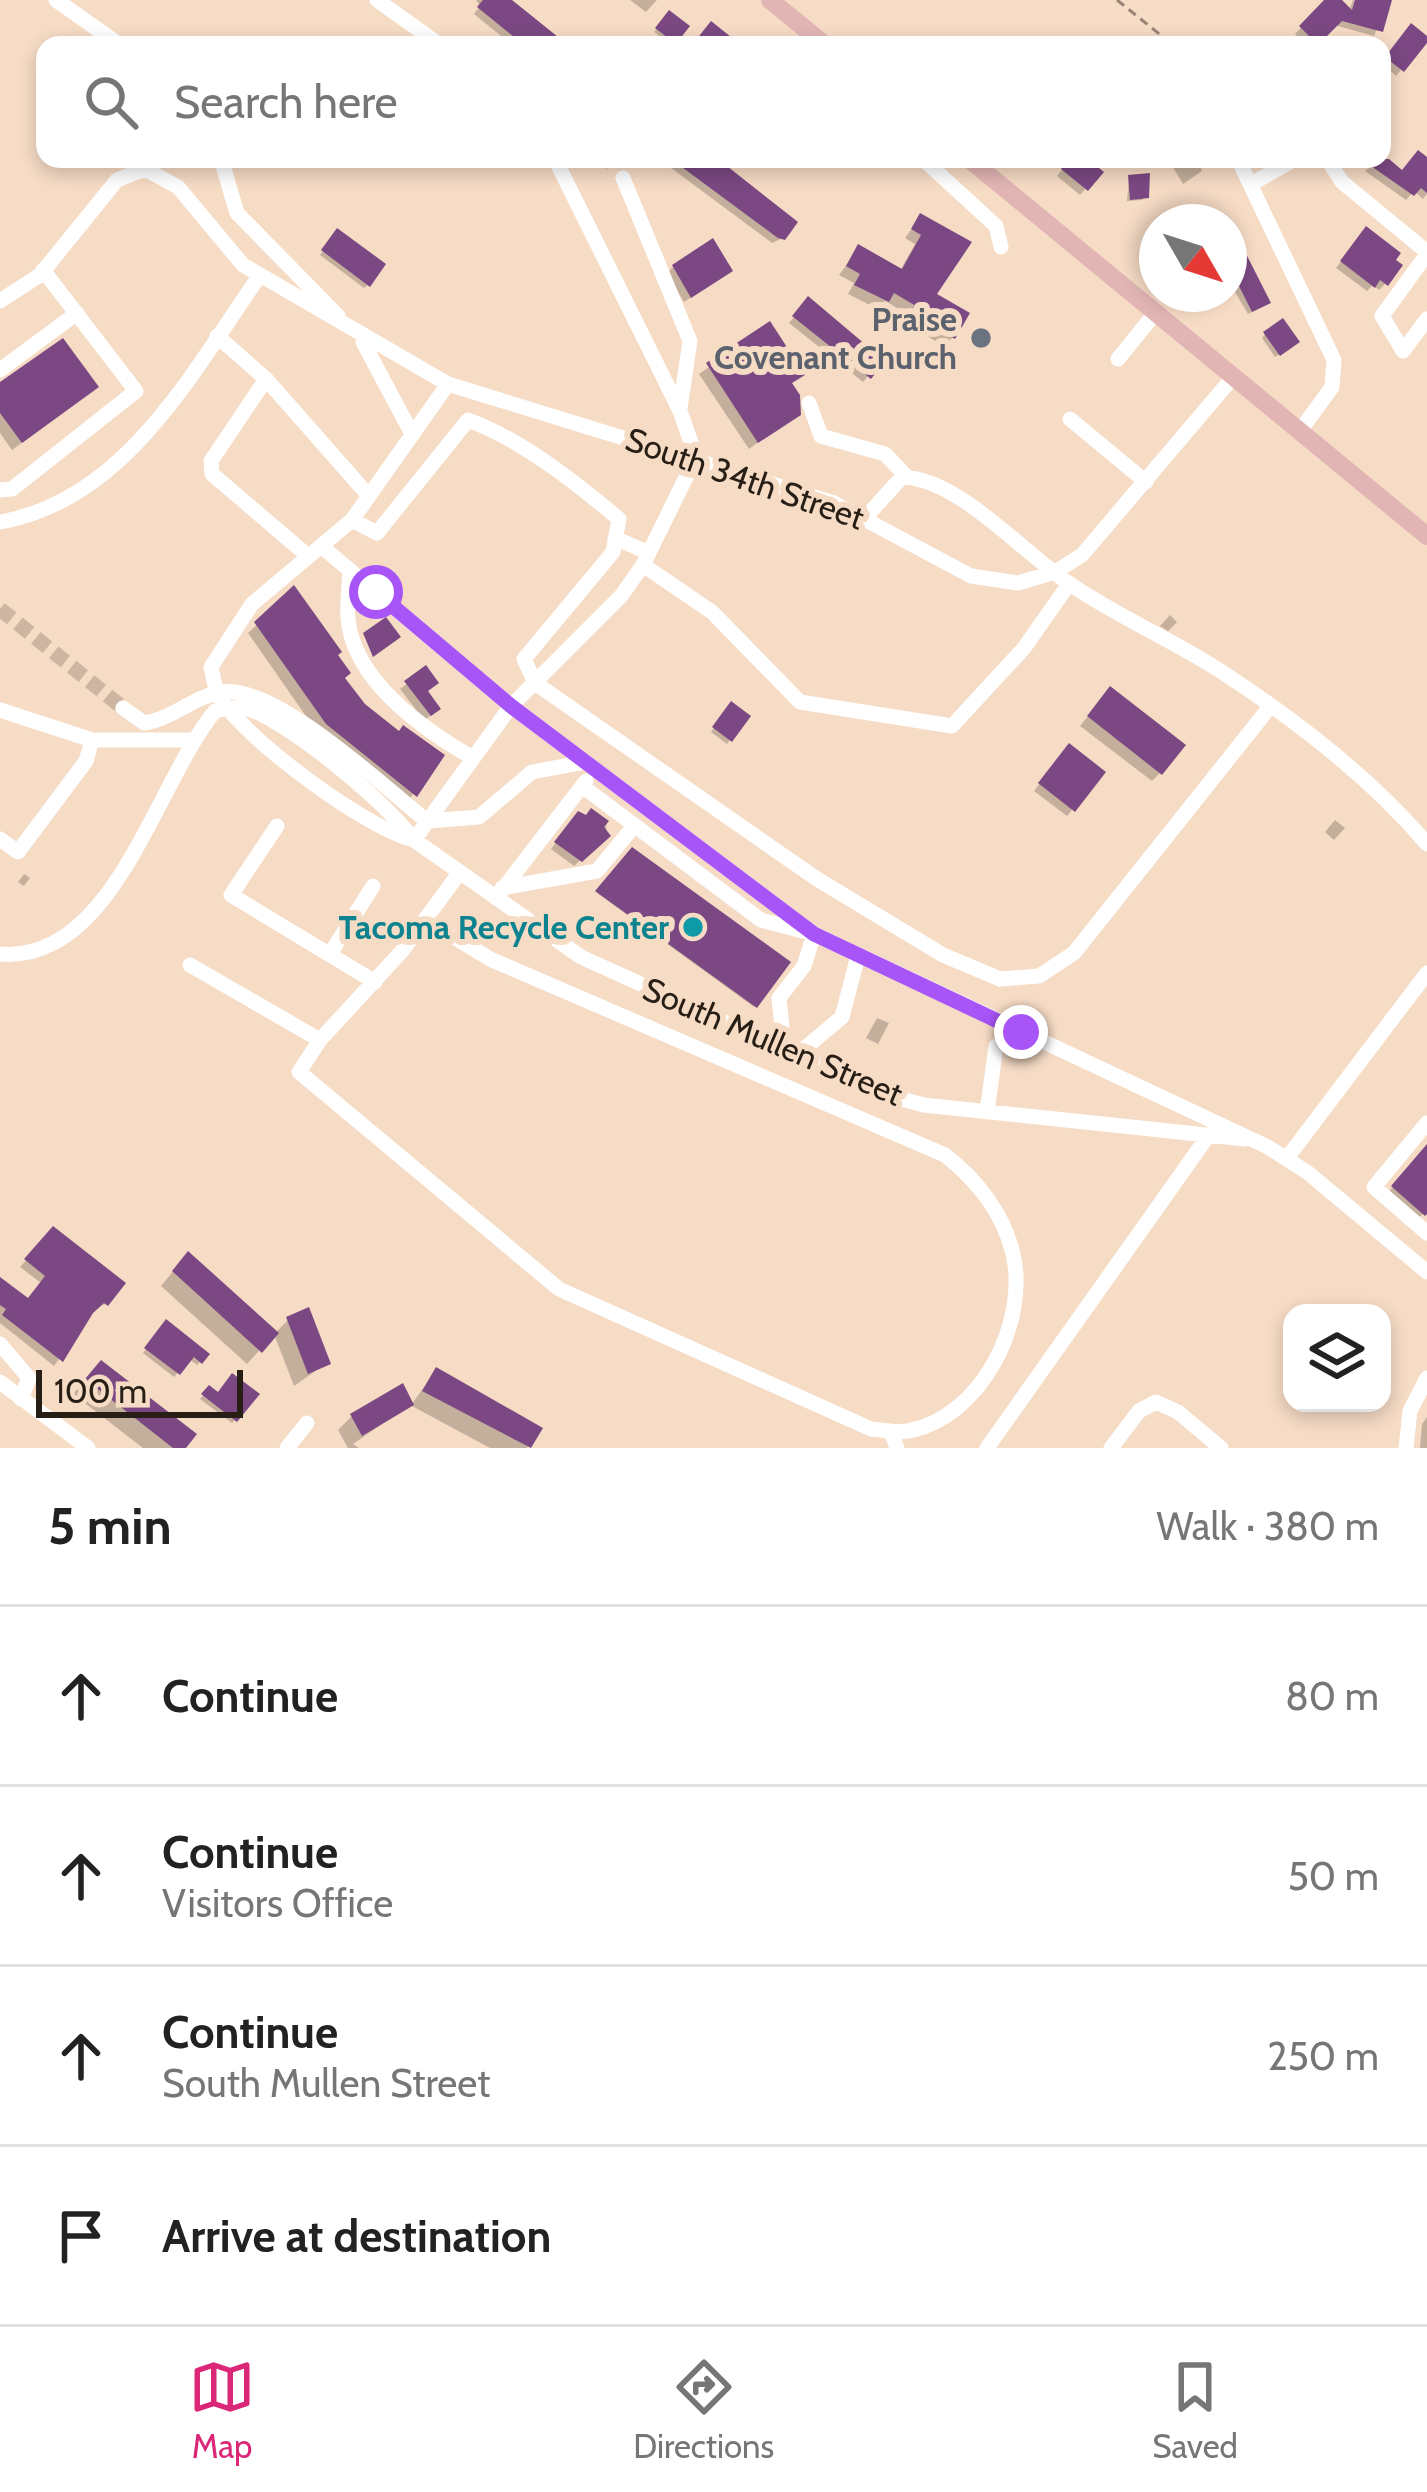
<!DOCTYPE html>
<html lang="en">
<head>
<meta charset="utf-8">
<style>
	body { margin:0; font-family:Cabin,sans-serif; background:#f2f2f2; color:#222 }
	.controls { position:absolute; right:36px; bottom:36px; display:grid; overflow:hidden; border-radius:24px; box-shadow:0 6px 18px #0003 }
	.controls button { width:108px; height:108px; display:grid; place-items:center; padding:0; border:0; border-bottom:3px solid #e0e0e0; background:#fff; color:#222; font:60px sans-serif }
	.compass { position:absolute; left:1139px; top:204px; width:108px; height:108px; border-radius:50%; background:#fff; box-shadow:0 6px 18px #0003; rotate:129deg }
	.scale { position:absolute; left:36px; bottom:30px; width:207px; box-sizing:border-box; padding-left:12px; border:6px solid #271e16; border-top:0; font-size:33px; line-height:42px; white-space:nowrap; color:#271e16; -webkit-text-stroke:9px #f6dbc5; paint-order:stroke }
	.stop { position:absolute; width:36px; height:36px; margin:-27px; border:9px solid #a855f7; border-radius:50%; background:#fff }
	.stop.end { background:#a855f7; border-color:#fff; box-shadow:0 3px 12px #0008 }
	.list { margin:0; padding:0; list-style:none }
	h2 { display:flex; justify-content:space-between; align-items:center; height:156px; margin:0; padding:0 48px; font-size:51px }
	h2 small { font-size:39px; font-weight:400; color:#767676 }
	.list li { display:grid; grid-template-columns:78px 1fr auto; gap:36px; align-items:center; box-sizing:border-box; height:180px; padding:0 48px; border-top:3px solid #e0e0e0 }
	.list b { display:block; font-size:45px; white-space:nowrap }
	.list p { margin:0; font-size:39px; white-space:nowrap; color:#767676 }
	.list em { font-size:39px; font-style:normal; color:#767676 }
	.icon { flex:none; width:66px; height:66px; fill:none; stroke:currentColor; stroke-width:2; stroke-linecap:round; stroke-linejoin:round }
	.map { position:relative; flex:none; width:1427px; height:1448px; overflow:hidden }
	.search { position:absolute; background:#fff; box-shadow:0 6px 18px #0003; left:36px; right:36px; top:36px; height:132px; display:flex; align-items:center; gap:30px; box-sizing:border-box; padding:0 42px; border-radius:24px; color:#767676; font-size:45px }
	.sheet { height:876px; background:#fff }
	nav { display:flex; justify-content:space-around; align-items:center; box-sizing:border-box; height:168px; border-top:3px solid #e0e0e0; background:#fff; font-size:33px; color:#767676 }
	nav a { display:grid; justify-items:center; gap:6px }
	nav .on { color:#db2777 }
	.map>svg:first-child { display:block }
	.shadow { fill:#0003 }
	.building { fill:#7b4883 }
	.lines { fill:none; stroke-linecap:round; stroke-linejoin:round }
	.minor-tunnel { stroke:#cdb5a2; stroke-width:15; stroke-dasharray:15 8; stroke-linecap:butt }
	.path { stroke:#968374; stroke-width:3; stroke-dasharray:9 6; stroke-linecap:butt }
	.minor { stroke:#fff; stroke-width:15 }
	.major { stroke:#e2b5b5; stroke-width:18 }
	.route { stroke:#a855f7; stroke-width:15 }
	.worship-dot { fill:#6b7280; stroke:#f6dbc5; stroke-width:4.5 }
	.culture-dot { fill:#0f9aa8; stroke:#f6dbc5; stroke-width:4.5 }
	.labels { text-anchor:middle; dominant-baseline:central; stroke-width:12; stroke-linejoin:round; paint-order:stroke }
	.worship-label { font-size:33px; font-weight:bold; fill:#5b616d; stroke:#f6dbc5; text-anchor:end }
	.street-label { font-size:33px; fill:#271e16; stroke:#f6dbc5 }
	.culture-label { font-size:33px; font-weight:bold; fill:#0d838f; stroke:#f6dbc5; text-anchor:end }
</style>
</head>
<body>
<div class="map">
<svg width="1427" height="1448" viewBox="0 0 1427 1448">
	<rect width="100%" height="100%" fill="#f6dbc5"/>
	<path class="shadow" d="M476 0H508L562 45H512L474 14 480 6Z
		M630 0H657L646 12Z
		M1328 0H1338L1349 11 1353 0H1389L1374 36 1334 25 1314 45H1306L1295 34Z
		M669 14 686 27 671 45 654 32Z
		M1405 33 1426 39 1396 76 1382 63Z
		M1382 158 1402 174 1427 161V194L1423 199 1414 191 1406 200 1365 171Z
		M595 159H616L607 169Z
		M659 159H710L783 238 772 243Z
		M1071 159H1083L1100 173 1080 195 1057 176Z
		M1168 159H1197L1202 171 1183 184Z
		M1129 178 1146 196 1142 200 1127 201Z
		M1209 213V222H1179L1182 217Z
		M921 216 968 242 933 295 953 337 944 346 905 323 909 315 885 301 878 309 848 294 854 283 839 275 859 248 900 271 915 244 905 238Z
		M334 235 368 285 364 288 320 255Z
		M1361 236 1385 284 1379 290 1373 285 1367 291 1336 268Z
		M1229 246 1264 306 1248 314 1229 282Z
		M673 267 724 276 684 302 667 273Z
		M808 300 881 361 863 382 789 323Z
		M769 325 798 414 749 449 699 374Z
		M1265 334 1293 345 1275 357 1262 338Z
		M0 385 86 395 12 450 0 433Z
		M294 590 335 655 341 679 418 785 407 804 317 732 248 633Z
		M1170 615 1177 622 1168 631 1160 626Z
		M425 670 432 715 424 720 400 689Z
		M1102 699 1160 773 1152 781 1080 726Z
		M728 708 730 740 727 744 711 732Z
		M1063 753 1102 773 1067 816 1034 791Z
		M573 820 606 823 607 835 574 866 551 849Z
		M1335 820 1345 828 1334 840 1325 832Z
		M632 851 787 963 754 1007 597 893Z
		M24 874 30 878 24 886 18 882Z
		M877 1018 889 1023 878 1044 866 1038Z
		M1427 1147V1209L1415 1222 1385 1196Z
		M53 1230 106 1304 96 1307 54 1366 0 1323V1281L27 1301 41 1283 20 1267Z
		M175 1269 275 1333 288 1320 327 1363 294 1386 274 1334 247 1364 161 1286Z
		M163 1326 206 1355 197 1365 189 1359 174 1377 143 1353Z
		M436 1371 539 1429 527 1448H490L410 1405 353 1444 359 1448H348L338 1430 352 1416 411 1405Z
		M88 1377 182 1448H143L73 1394Z
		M209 1389 218 1396 256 1395 232 1423 200 1399Z
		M1427 1417V1448H1420L1422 1424Z"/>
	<path class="building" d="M483 0H512L568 45H524L477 7Z
		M1324 0H1342L1352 10 1355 0H1392L1383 32 1342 21 1318 45 1299 26Z
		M669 10 690 26 676 44 655 28Z
		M711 21 741 45H692Z
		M1411 23 1427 36V43L1404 72 1385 57Z
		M1418 150 1427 157V193L1421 188 1414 196 1361 159H1389L1402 170Z
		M671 159H718L798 222 785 240 778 238Z
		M1069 159H1088L1104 172 1088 191 1061 169Z
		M1150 173 1149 198 1130 200 1128 175Z
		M920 213 972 242 937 294 970 313 955 339 911 313 916 306 894 293 889 302 854 285 860 274 846 266 858 244 902 269 921 235 911 229Z
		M1366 226 1401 253 1396 260 1403 265 1388 286 1380 280 1375 288 1340 261Z
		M337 228 386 264 370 287 321 250Z
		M713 238 733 271 691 298 672 265Z
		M1238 238 1271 303 1252 312 1229 266V243Z
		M808 296 885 361 871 379 792 316Z
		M1283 318 1300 342 1280 356 1263 332Z
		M770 321 805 375 792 383 800 395 801 415 758 443 706 363Z
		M63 338 99 387 22 443 0 413V382Z
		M294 585 342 652 338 655 351 673 345 678 365 704 399 731 403 725 445 755 417 797 326 724 254 622Z
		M386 617 401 637 373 657 363 633Z
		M426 665 439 683 428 691 441 709 431 716 404 681Z
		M1110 686 1186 745 1162 775 1087 716Z
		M731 701 751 716 732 742 712 727Z
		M1069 743 1106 772 1075 812 1038 783Z
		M591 808 609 821 604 827 611 836 582 862 554 842 578 811 586 815Z
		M632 847 791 962 757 1008 595 891Z
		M1427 1144V1214L1425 1216 1391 1186Z
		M53 1226 126 1283 108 1306 104 1303 93 1313 63 1362 2 1315 6 1309 0 1305V1277L28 1298 45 1276 24 1259Z
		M188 1251 279 1333 262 1353 172 1271Z
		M309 1307 331 1364 308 1374 286 1317Z
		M166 1319 210 1354 202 1364 194 1357 180 1375 144 1348Z
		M101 1360 197 1434 186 1448H173L85 1379Z
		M436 1367 543 1428 531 1448 422 1391Z
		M232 1373 260 1394 237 1422 201 1394 209 1385 218 1392Z
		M403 1383 414 1405 362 1436 350 1414Z"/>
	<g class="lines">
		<path class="minor-tunnel" d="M0 609 123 708"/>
		<path class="path" d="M1117 0 1173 45"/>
		<path class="minor" d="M56 0 120 45
			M377 0 440 45
			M221 159 237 213 338 316
			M923 159 996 226 1001 247
			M1238 159 1334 360 1332 387 1300 431
			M1327 159 1342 182 1427 252
			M623 178 690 341 680 408
			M1251 184 1295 159
			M1427 254 1382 316 1403 351 1427 319
			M0 301 40 275 117 180 145 169 178 187 243 265 448 384 834 503 971 576 1018 583 1055 572 1082 555 1234 376
			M217 336 266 379 369 496
			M363 342 412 434
			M1118 359 1156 312
			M0 370 77 313
			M266 379 211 461 212 474 308 556
			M809 403 821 436 885 454 907 477
			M1070 419 1146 482
			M0 490 12 489 136 391 43 270
			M865 518 902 477C958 478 1022 552 1070 584 1118 617 1173 640 1222 672 1294 719 1371 778 1427 844
			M352 520 377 533 468 420C522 440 575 482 619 519L613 552 524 659 535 683 817 879 943 955 1000 979 1039 976 1074 953 1269 708
			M0 522C126 500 193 371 260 275
			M615 538 649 553
			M321 546 511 706 814 934 1268 1147 1307 1172 1427 1272
			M643 565 712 612 800 702 952 726 1024 648 1069 584
			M350 570C349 586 347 603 348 619 354 681 424 730 473 758
			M123 708 144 723C173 719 194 696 222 692 276 684 385 788 427 821
			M0 710 92 740H192
			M582 786 761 920 814 934 804 966 779 998 784 1048
			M427 821 479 817 532 772 586 762
			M277 826 231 895 375 982
			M0 839 18 852 86 761 92 740
			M414 840 511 706 621 596 643 565 696 457 680 411 555 159
			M414 840C368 830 240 736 218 694 214 686 213 675 211 667L252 604 352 520 448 384
			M502 888 597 871 634 826
			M496 898 586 781
			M0 954C113 964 155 784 215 711 231 706 246 706 261 714 308 739 381 798 414 840L581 957 886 1095 924 1105 1245 1139
			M330 954 373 886
			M190 965 320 1040 402 951 460 872
			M320 1040 299 1072 559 1289 871 1429C883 1430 897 1433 908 1431 981 1418 1029 1322 1013 1254 1004 1214 977 1180 945 1155L490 959 425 919
			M798 1054 842 1017 858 956
			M987 1112 996 1046 1021 1032
			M1427 1123 1374 1187 1427 1233
			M1287 1158 1427 973
			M0 1344 29 1378 21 1399
			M0 1382 88 1448
			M891 1431 897 1448
			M287 1448 307 1423
			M987 1448 1208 1136
			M1111 1448 1139 1411 1156 1402 1178 1412 1221 1448
			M1406 1448 1410 1411 1427 1378"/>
		<path class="major" d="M770 0 825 45
			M969 159 1427 536"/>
	</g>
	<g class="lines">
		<path class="route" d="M376 592 511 706 814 934 1021 1032"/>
	</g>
	<circle class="worship-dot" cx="981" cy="338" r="12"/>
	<circle class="culture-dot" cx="693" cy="927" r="12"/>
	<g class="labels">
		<g class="worship-label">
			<text x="957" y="319">Praise<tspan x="957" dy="38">Covenant Church</tspan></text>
		</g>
		<g class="street-label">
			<text transform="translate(745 478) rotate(19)">South 34th Street</text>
			<text transform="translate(773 1041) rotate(23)">South Mullen Street</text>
		</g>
		<g class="culture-label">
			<text x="669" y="927">Tacoma Recycle Center</text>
		</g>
	</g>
</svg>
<div class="controls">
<button><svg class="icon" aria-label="layers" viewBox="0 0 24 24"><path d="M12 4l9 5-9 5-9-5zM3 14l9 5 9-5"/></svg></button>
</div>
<svg class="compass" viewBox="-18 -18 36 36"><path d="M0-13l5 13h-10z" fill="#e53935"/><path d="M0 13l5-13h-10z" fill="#767676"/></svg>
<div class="scale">100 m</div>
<div class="stop" style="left:376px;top:592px"></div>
<div class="stop end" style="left:1021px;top:1032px"></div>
<div class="search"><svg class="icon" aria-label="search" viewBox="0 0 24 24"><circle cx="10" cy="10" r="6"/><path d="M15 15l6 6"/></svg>Search here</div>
</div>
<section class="sheet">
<h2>5 min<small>Walk · 380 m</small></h2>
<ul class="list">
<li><svg class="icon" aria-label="ahead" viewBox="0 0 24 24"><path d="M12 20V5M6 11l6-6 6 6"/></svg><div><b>Continue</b></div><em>80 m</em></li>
<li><svg class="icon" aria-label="ahead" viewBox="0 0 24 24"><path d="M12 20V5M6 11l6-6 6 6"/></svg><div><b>Continue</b><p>Visitors Office</p></div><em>50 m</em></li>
<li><svg class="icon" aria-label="ahead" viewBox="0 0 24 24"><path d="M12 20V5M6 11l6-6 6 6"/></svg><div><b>Continue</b><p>South Mullen Street</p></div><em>250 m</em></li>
<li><svg class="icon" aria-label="arrive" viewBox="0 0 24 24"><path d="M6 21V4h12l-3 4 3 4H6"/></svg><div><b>Arrive at destination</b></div></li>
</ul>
</section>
<nav>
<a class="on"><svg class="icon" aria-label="map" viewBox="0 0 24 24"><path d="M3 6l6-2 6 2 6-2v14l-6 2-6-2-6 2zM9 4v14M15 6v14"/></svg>Map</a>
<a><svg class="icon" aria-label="directions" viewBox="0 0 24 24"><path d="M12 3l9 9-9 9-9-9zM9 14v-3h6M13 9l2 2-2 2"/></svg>Directions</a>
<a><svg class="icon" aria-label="saved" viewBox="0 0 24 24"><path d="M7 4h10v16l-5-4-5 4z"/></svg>Saved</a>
</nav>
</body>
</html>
